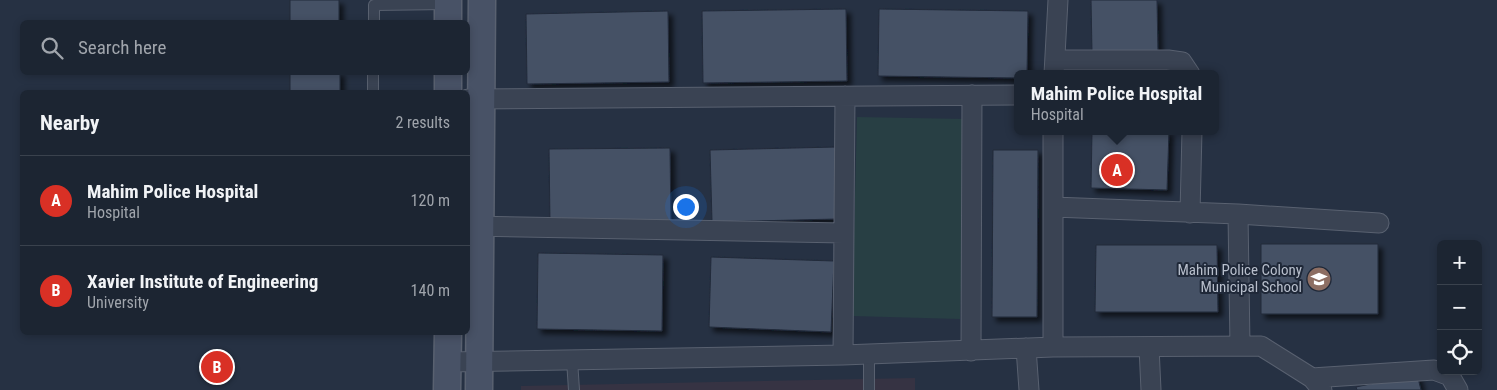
<!DOCTYPE html>
<html lang="en">
<head>
<meta charset="utf-8">
<style>
	body { margin:0; font-family:"Roboto Condensed",sans-serif; background:#29313e; color:#f1f3f6 }
	.controls { position:absolute; right:15px; bottom:15px; display:grid; overflow:hidden; border-radius:8px; box-shadow:0 2px 8px #0003 }
	.controls button { width:45px; height:45px; display:grid; place-items:center; padding:0; border:0; border-bottom:1px solid #3a424d; background:#1c2532; color:#f1f3f6; font:25px sans-serif }
	.you { position:absolute; left:685px; top:206px; width:18px; height:18px; margin:-12px; border:4px solid #fff; border-radius:50%; background:#1a73e8; box-shadow:0 0 0 8px #1a73e833 }
	.badge { display:grid; place-items:center; width:32px; height:32px; border-radius:50%; background:#d93025; color:#fff; font-size:16px; font-weight:700 }
	.pin { position:absolute; translate:-50% -50%; border:2px solid #fff; box-shadow:0 1px 5px #0006 }
	.popup { position:absolute; left:1014px; top:70px; width:205px; height:65px; box-sizing:border-box; display:grid; place-content:center; border-radius:8px; background:#1c2532; filter:drop-shadow(0 1px 4px #0005); font-size:16px; white-space:nowrap; color:#a0a5ac }
	.popup b { font-size:19px; color:#f1f3f6 }
	.popup::after { content:''; position:absolute; left:50%; top:100%; margin-left:-10px; border:10px solid transparent; border-top-color:#1c2532 }
	.list { margin:0; padding:0; list-style:none }
	h2 { display:flex; justify-content:space-between; align-items:center; height:65px; margin:0; padding:0 20px; font-size:21px }
	h2 small { font-size:16px; font-weight:400; color:#a0a5ac }
	.list li { display:grid; grid-template-columns:32px 1fr auto; gap:15px; align-items:center; box-sizing:border-box; height:90px; padding:0 20px; border-top:1px solid #3a424d }
	.list b { display:block; font-size:19px; white-space:nowrap }
	.list p { margin:0; font-size:16px; white-space:nowrap; color:#a0a5ac }
	.list em { font-size:16px; font-style:normal; color:#a0a5ac }
	.icon { flex:none; width:28px; height:28px; fill:none; stroke:currentColor; stroke-width:2; stroke-linecap:round; stroke-linejoin:round }
	.map { position:relative; flex:none; width:1497px; height:390px; overflow:hidden }
	.search { position:absolute; background:#1c2532; box-shadow:0 2px 8px #0003; left:20px; top:20px; width:450px; height:55px; display:flex; align-items:center; gap:12px; box-sizing:border-box; padding:0 18px; border-radius:8px; color:#a0a5ac; font-size:19px }
	.panel { position:absolute; background:#1c2532; box-shadow:0 2px 8px #0003; left:20px; top:90px; width:450px; height:245px; border-radius:8px }
	.map>svg:first-child { display:block }
	.medical { fill:#363343 }
	.green { fill:#283f44 }
	.building { fill:#455165; stroke:#212a3a; filter:url(#shadow) }
	.lines { fill:none; stroke-linecap:round; stroke-linejoin:round }
	.lane-casing { stroke:#596170; stroke-width:12 }
	.street-casing { stroke:#596170; stroke-width:21 }
	.secondary-casing { stroke:#596170; stroke-width:29 }
	.lane { stroke:#3a4353; stroke-width:10 }
	.street { stroke:#3a4353; stroke-width:19 }
	.secondary { stroke:#485266; stroke-width:26 }
	.labels { text-anchor:middle; dominant-baseline:central; stroke-width:4; stroke-linejoin:round; paint-order:stroke }
	.poi-label { font-size:15px; fill:#b8bfcc; stroke:#1f2838; text-anchor:end }
</style>
</head>
<body>
<div class="map">
<svg width="1497" height="390" viewBox="0 0 1497 390">
	<defs>
		<filter id="shadow"><feDropShadow dx="4.5" dy="4.5" stdDeviation="2.5" flood-color="#0009"/></filter>
	</defs>
	<rect width="100%" height="100%" fill="#263143"/>
	<path class="medical" d="M915 378V390H521V386Z"/>
	<path class="green" d="M857 117 966 119 960 319 852 316Z"/>
	<path class="building" d="M290 0H339V22H290Z
		M1091 0H1157L1158 52 1092 53Z
		M846 9 847 81 703 83 702 11Z
		M879 9 1028 11 1027 74H1018V78L878 76Z
		M668 11 669 82 527 84 526 14Z
		M290 72H340V92H290Z
		M1092 131H1169L1167 190 1091 188Z
		M836 147 837 219 712 222 710 150Z
		M670 148 671 222 550 224 549 149Z
		M993 150H1038L1037 317H992Z
		M1261 244H1378V314H1261Z
		M1096 245H1217L1218 312H1095Z
		M538 253 663 255 662 331 537 329Z
		M711 257 834 261 831 332 709 327Z
		M1417 374 1421 390H1357L1356 387Z"/>
	<g class="lines">
		<defs>
			<path id="lane" d="M374 22V5L447 4
				M373 92V72
				M869 354V390
				M572 360 574 390"/>
			<path id="street" d="M1055 60H1168L1182 62 1190 74
				M1054 74 1058 0
				M468 99 1018 95
				M1053 207 1238 214 1240 346
				M1190 213 1192 131
				M1238 214 1379 223
				M468 226 844 233
				M1053 347V131
				M1149 347 1151 390
				M1026 348 1029 390
				M971 351 972 95
				M843 355 845 96
				M448 362 843 355 1053 347 1261 346 1312 378 1322 390
				M1312 378 1434 370 1450 376 1458 390"/>
			<path id="secondary" d="M448 22V0
				M448 92V72
				M447 390 448 332
				M479 390 482 0"/>
		</defs>
		<use href="#lane" class="lane-casing"/>
		<use href="#street" class="street-casing"/>
		<use href="#secondary" class="secondary-casing"/>
		<use href="#lane" class="lane"/>
		<use href="#street" class="street"/>
		<use href="#secondary" class="secondary"/>
	</g>
	<defs>
		<symbol id="school-disc" viewBox="-11 -11 22 22"><circle r="9.5" fill="#8d6e63" stroke="#1f2838"/><path d="M0-5L7-2L0 1L-7-2ZM-4 1L0 2.5L4 1V4Q0 6-4 4Z" fill="#fff"/></symbol>
	</defs>
	<g fill-rule="evenodd">
		<use href="#school-disc" x="1305" y="265" width="28" height="28"/>
	</g>
	<g class="labels">
		<g class="poi-label">
			<text x="1302" y="270">Mahim Police Colony<tspan x="1302" dy="17">Municipal School</tspan></text>
		</g>
	</g>
</svg>
<div class="controls">
<button>+</button>
<button>−</button>
<button><svg class="icon" aria-label="locate" viewBox="0 0 24 24"><circle cx="12" cy="12" r="6"/><path d="M12 2v4M12 18v4M2 12h4M18 12h4"/></svg></button>
</div>
<div class="you"></div>
<div class="pin badge" style="left:1117px;top:170px">A</div>
<div class="popup"><b>Mahim Police Hospital</b>Hospital</div>
<div class="pin badge" style="left:217px;top:367px">B</div>
<div class="search"><svg class="icon" aria-label="search" viewBox="0 0 24 24"><circle cx="10" cy="10" r="6"/><path d="M15 15l6 6"/></svg>Search here</div>
<section class="panel">
<h2>Nearby<small>2 results</small></h2>
<ul class="list">
<li><span class="badge">A</span><div><b>Mahim Police Hospital</b><p>Hospital</p></div><em>120 m</em></li>
<li><span class="badge">B</span><div><b>Xavier Institute of Engineering</b><p>University</p></div><em>140 m</em></li>
</ul>
</section>
</div>
</body>
</html>
